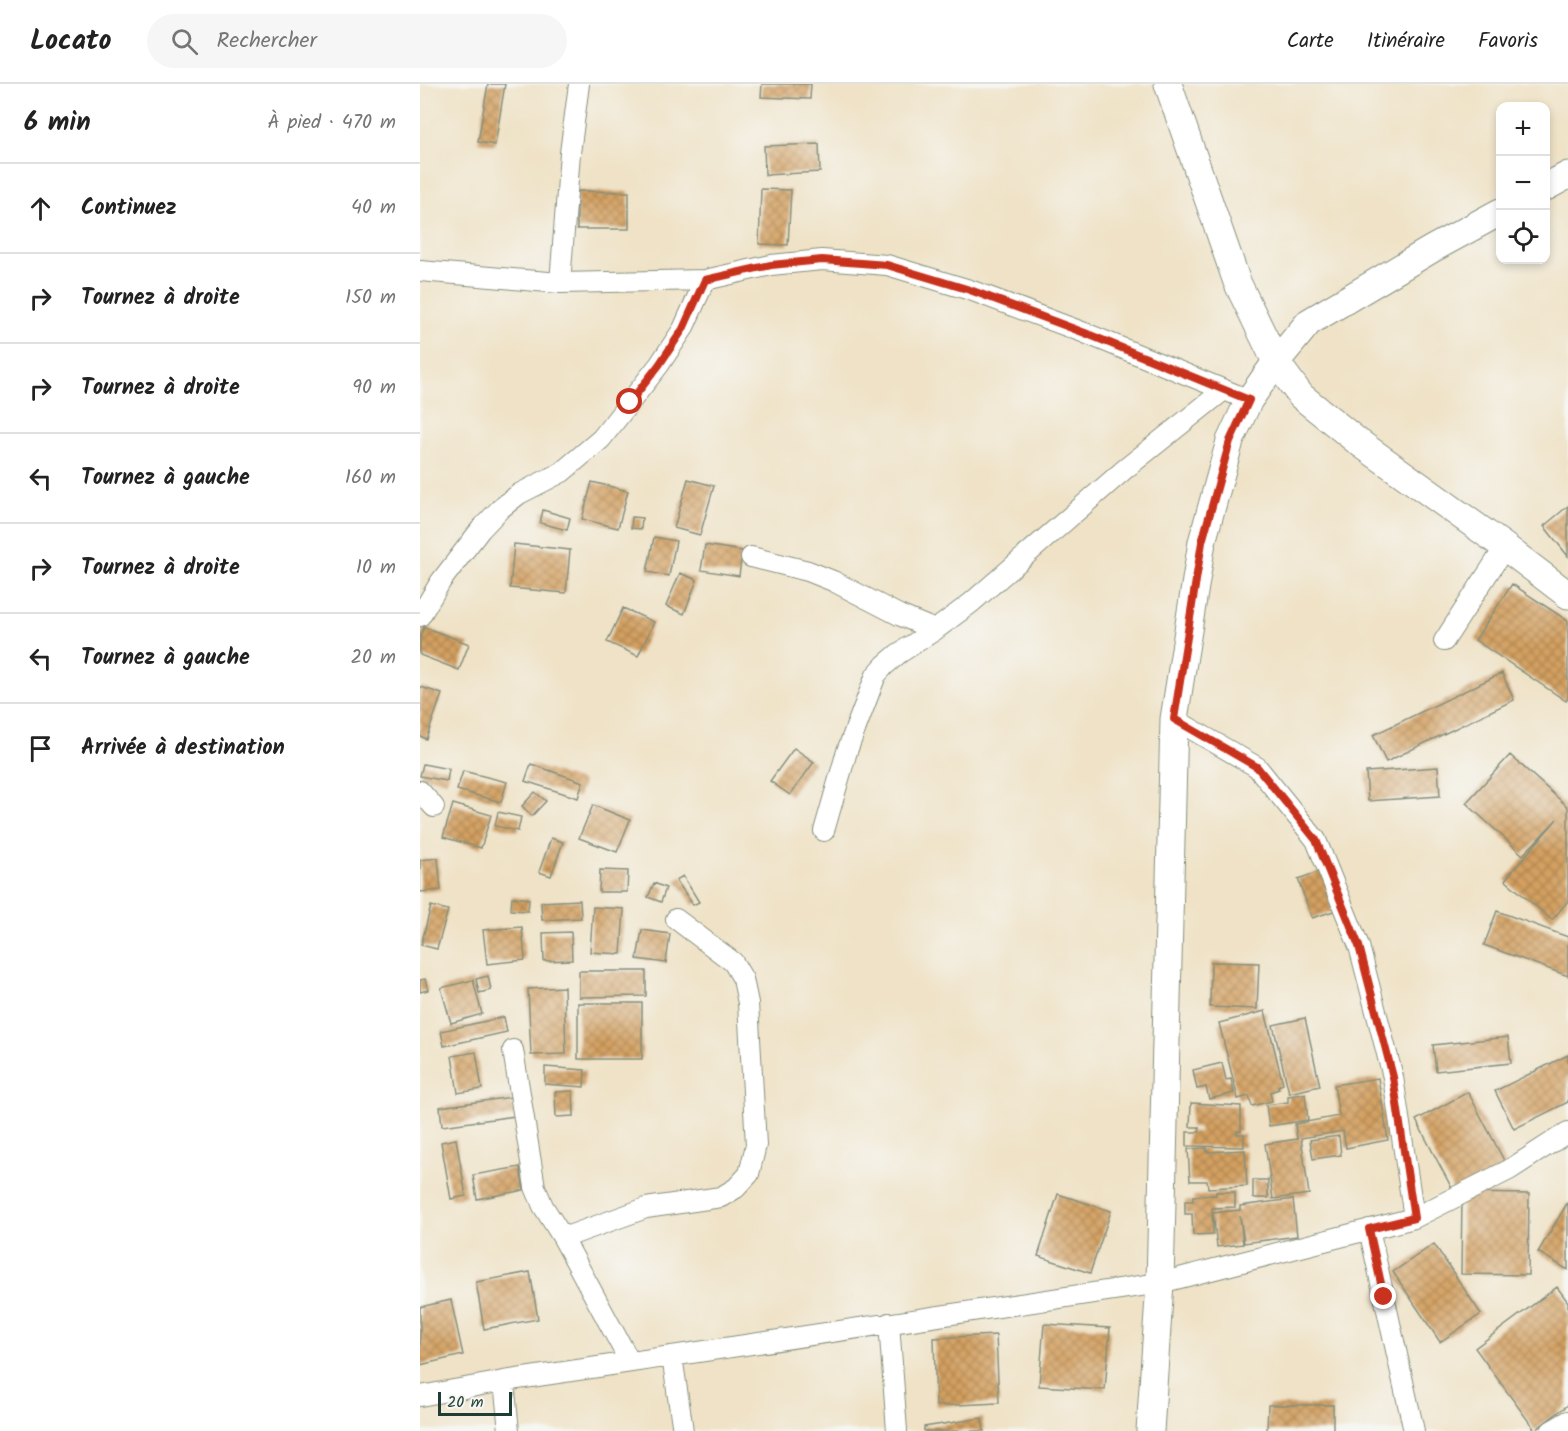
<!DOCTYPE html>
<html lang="fr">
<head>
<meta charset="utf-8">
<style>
	body { margin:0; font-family:Kalam,sans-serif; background:#f6f6f6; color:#222 }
	.controls { position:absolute; right:18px; top:18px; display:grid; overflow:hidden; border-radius:12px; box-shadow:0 3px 9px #0003 }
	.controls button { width:54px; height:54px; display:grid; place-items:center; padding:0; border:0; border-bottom:2px solid #e0e0e0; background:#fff; color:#222; font:30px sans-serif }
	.scale { position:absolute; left:18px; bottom:15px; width:74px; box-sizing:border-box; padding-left:6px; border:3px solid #1f3d34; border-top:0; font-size:16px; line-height:21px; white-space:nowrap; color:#1f3d34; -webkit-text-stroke:4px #f6f6f2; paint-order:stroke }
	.stop { position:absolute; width:18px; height:18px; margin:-14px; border:4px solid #c8321e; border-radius:50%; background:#fff }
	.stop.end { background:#c8321e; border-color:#fff; box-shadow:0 2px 6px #0008 }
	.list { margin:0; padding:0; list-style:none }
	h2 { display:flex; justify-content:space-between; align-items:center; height:78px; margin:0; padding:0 24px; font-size:26px }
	h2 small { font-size:20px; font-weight:400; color:#767676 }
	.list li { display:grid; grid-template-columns:39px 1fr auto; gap:18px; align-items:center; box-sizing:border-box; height:90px; padding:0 24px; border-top:2px solid #e0e0e0 }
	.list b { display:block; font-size:22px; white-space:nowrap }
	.list em { font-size:20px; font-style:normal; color:#767676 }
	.icon { flex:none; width:33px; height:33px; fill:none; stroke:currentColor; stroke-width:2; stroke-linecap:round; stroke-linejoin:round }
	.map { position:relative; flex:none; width:1148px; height:1347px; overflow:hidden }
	header { display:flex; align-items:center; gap:36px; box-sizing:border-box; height:84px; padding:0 30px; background:#fff; border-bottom:2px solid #e0e0e0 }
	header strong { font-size:28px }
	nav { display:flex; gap:33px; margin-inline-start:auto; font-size:21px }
	.search { width:420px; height:54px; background:#f6f6f6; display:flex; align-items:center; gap:15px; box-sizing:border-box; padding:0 21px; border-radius:33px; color:#767676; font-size:22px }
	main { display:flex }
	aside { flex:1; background:#fff }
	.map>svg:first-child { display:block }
	.building { fill:url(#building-cross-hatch) }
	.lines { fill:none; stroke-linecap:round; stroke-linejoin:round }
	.street-casing { stroke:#87907d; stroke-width:22 }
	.secondary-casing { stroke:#87907d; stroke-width:29 }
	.street { stroke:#fff; stroke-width:20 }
	.secondary { stroke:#fff; stroke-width:27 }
	.route { stroke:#c8321e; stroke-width:8 }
</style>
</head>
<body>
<header>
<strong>Locato</strong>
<div class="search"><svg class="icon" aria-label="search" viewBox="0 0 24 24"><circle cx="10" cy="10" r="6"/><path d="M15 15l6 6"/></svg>Rechercher</div>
<nav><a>Carte</a><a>Itinéraire</a><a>Favoris</a></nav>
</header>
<main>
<aside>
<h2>6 min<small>À pied · 470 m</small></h2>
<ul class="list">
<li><svg class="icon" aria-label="ahead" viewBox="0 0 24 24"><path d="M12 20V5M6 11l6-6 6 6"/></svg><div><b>Continuez</b></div><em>40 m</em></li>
<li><svg class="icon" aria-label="right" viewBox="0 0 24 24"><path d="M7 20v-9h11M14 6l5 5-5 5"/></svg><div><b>Tournez à droite</b></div><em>150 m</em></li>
<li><svg class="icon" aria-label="right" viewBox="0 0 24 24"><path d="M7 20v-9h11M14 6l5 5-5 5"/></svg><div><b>Tournez à droite</b></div><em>90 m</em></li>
<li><svg class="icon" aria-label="left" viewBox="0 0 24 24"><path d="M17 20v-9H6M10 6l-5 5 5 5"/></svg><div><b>Tournez à gauche</b></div><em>160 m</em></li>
<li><svg class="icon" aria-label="right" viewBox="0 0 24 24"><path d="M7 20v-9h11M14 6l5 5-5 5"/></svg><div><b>Tournez à droite</b></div><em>10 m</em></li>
<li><svg class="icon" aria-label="left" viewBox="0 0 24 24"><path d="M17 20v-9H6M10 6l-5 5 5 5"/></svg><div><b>Tournez à gauche</b></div><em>20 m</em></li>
<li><svg class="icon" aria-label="arrive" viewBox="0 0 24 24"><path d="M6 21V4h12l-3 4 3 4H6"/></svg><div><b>Arrivée à destination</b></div></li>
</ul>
</aside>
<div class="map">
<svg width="1148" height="1347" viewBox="0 0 1148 1347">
	<defs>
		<pattern id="building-cross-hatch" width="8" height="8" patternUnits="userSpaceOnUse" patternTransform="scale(1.5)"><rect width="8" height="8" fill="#d4a061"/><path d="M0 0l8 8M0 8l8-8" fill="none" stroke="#ab8451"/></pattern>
	</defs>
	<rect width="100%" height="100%" fill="#f6f6f2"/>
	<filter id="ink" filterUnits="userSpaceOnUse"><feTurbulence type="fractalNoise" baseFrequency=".0167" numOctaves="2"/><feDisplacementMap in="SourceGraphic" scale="12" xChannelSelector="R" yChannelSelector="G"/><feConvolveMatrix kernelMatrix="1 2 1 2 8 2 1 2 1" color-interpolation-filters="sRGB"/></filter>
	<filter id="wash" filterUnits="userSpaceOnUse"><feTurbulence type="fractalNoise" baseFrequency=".008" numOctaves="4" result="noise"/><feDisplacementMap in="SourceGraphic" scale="24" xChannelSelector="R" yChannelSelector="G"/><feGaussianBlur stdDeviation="1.35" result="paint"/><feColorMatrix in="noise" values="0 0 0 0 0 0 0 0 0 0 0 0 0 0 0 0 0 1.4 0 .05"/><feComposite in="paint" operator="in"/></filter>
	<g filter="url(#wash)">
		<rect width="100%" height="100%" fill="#efe2c6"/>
		<g id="blocks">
			<path class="building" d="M68 0H85L75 61 58 58Z
				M342 0H391L390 15 341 13Z
				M399 60 400 88 345 91 344 62Z
				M341 105 371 106 368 161 339 160Z
				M157 107 209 108V145H157Z
				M268 395 294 402 280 451 254 444Z
				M172 398 208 407 198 444 162 435Z
				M1148 422V472L1124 442Z
				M123 426 150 434 147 446 120 439Z
				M212 433 222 434 221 445 211 444Z
				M234 453 256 457 249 492 227 488Z
				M94 460 150 466 146 509 90 504Z
				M285 461 322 467 319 492 281 486Z
				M260 489 277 496 264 530 246 522Z
				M1092 500 1148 537V614L1146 617 1055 556Z
				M203 524 234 538 218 572 187 558Z
				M4 543 49 560 39 586 0 571V554Z
				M1082 589 1094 616 966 678 953 651Z
				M1 603 22 610 6 655 0 652V606Z
				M374 664 394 678 370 711 350 697Z
				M1090 671 1148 723V817L1132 836 1085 796 1137 735 1103 771 1046 719Z
				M3 680 29 685 27 697 0 692Z
				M111 680 163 698 158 714 105 697Z
				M1018 683 1020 712 948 717 946 688Z
				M43 687 87 698 81 718 37 706Z
				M115 708 126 717 112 732 102 722Z
				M33 720 71 731 61 764 23 753Z
				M173 721 210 736 197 768 159 754Z
				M78 728 101 733 98 747 75 742Z
				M131 754 143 758 131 792 119 788Z
				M18 774 21 806 0 808V776Z
				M180 786 208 787 207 808H179Z
				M904 786 917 826 892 834 878 795Z
				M263 792 279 818 273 821 256 796Z
				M234 799 246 804 241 818 228 813Z
				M92 813 109 815 108 827 91 826Z
				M160 816 161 834 122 836 121 818Z
				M11 822 28 826 17 865 1 861Z
				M173 823 204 825 201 870 170 868Z
				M1077 827 1148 853V892L1064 861Z
				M102 843 105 876 67 880 63 846Z
				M222 846 250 850 246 879 217 875Z
				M151 848 152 876 124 877 123 849Z
				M791 878 839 879 837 925 790 923Z
				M159 887H226V912L159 913Z
				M68 892 71 906 59 909 56 895Z
				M5 895 8 906 0 908V896Z
				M53 896 62 930 31 939 21 904Z
				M144 903 146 970 111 971 108 905Z
				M158 919H222V975H158Z
				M845 927 863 1000 858 1002 859 1005 850 1008 852 1017 832 1022 829 1012 818 1015 799 939Z
				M84 933 87 948 24 962 21 947Z
				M885 934 900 1002 869 1009 853 941Z
				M1088 953 1091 979 1016 987 1013 961Z
				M56 968 62 1005 38 1009 32 972Z
				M1148 971V1018L1094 1045 1075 1007Z
				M802 979 806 996 811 995 814 1009 789 1015 786 1003 777 1005 773 986Z
				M125 983 165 986 164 1003 125 1000Z
				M958 994 968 1056 926 1064 923 1047 881 1054 889 1110 853 1115 845 1060 877 1055 875 1040 919 1032 914 1001Z
				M153 1007 154 1032 136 1033 135 1008Z
				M1048 1008 1089 1086 1046 1109 1109 1110 1108 1191 1041 1190 1042 1111 1037 1114 996 1036Z
				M885 1010 888 1036 849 1042 846 1021 868 1018V1012Z
				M92 1013 95 1032 22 1042 20 1023Z
				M771 1019 821 1022V1047H817V1050H824V1063L767 1062V1048H780L779 1043H770Z
				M919 1052 921 1071 893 1075 890 1056Z
				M36 1055 46 1112 31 1115 21 1058Z
				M787 1064V1068L825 1066 827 1102 788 1104 787 1097H770L768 1065Z
				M100 1083 104 1106 57 1115 53 1091Z
				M833 1096H848V1114H833Z
				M796 1108H815V1123L792 1124 793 1150 773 1151 772 1130H765V1117H773V1112L796 1111Z
				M638 1110 691 1127 670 1189 618 1172Z
				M873 1115 877 1152 824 1159 820 1132 823 1160 797 1163 793 1129 820 1126V1122Z
				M1148 1118V1186L1118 1168Z
				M1014 1160 1061 1230 1020 1258 973 1188Z
				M110 1188 118 1235 64 1245 56 1198Z
				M1137 1203 1148 1218V1321L1115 1346 1055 1264Z
				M31 1216 43 1271 0 1281V1223Z
				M624 1240 690 1244 685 1306 619 1302Z
				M576 1251 579 1319 516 1322 514 1254Z
				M848 1321H913V1347H847Z
				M562 1334 564 1347H504V1343Z"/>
		</g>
	</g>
	<g filter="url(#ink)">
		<use href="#blocks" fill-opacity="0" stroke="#87907d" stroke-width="1.5"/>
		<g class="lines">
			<defs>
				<path id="street" d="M0 187 140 199 285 196 351 181 402 176 467 181 550 206 665 249 829 316
					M140 199 150 69 159 0
					M331 473 388 487 413 497 479 531 515 546
					M0 532 21 497 61 445 80 425 99 410 142 388 181 355 239 281 263 245 285 196
					M1024 557 1085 463
					M754 635 837 683 896 756 939 862 973 993 994 1134
					M0 707 14 723
					M404 747 427 667 456 591 465 581 478 570 515 546 551 519 705 385 804 306
					M93 966 115 1103 123 1122 143 1154 210 1278
					M949 1145 994 1347
					M143 1154 226 1124 301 1113 316 1104 329 1090 336 1061 328 919 323 895 313 878 256 835
					M469 1239 477 1347
					M252 1272 263 1347
					M84 1297 89 1347
					M0 1312 84 1297 740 1199 994 1134 1089 1086 1148 1048
					M1131 1347 1148 1337"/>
				<path id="secondary" d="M748 0 817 198 856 278 881 312 937 357 1085 463 1148 511
					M1126 103 1148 91
					M730 1347 740 1199 754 635 782 458 810 357 829 316 856 278 889 238 1012 165 1080 128"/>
			</defs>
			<use href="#street" class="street-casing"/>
			<use href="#secondary" class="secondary-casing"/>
			<use href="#street" class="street"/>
			<use href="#secondary" class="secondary"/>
		</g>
	</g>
	<g class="lines" filter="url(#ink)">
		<path class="route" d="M210 318 239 281 263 245 285 196 351 181 402 176 467 181 550 206 665 249 829 316 810 357 782 458 754 635 837 683 896 756 939 862 973 993 994 1134 949 1145 964 1213"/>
	</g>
</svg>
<div class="controls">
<button>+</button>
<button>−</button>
<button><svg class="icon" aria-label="locate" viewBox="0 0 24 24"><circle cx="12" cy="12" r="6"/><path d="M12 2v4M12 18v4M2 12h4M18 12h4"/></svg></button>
</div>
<div class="scale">20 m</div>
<div class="stop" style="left:210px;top:318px"></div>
<div class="stop end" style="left:964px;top:1213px"></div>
</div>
</main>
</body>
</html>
